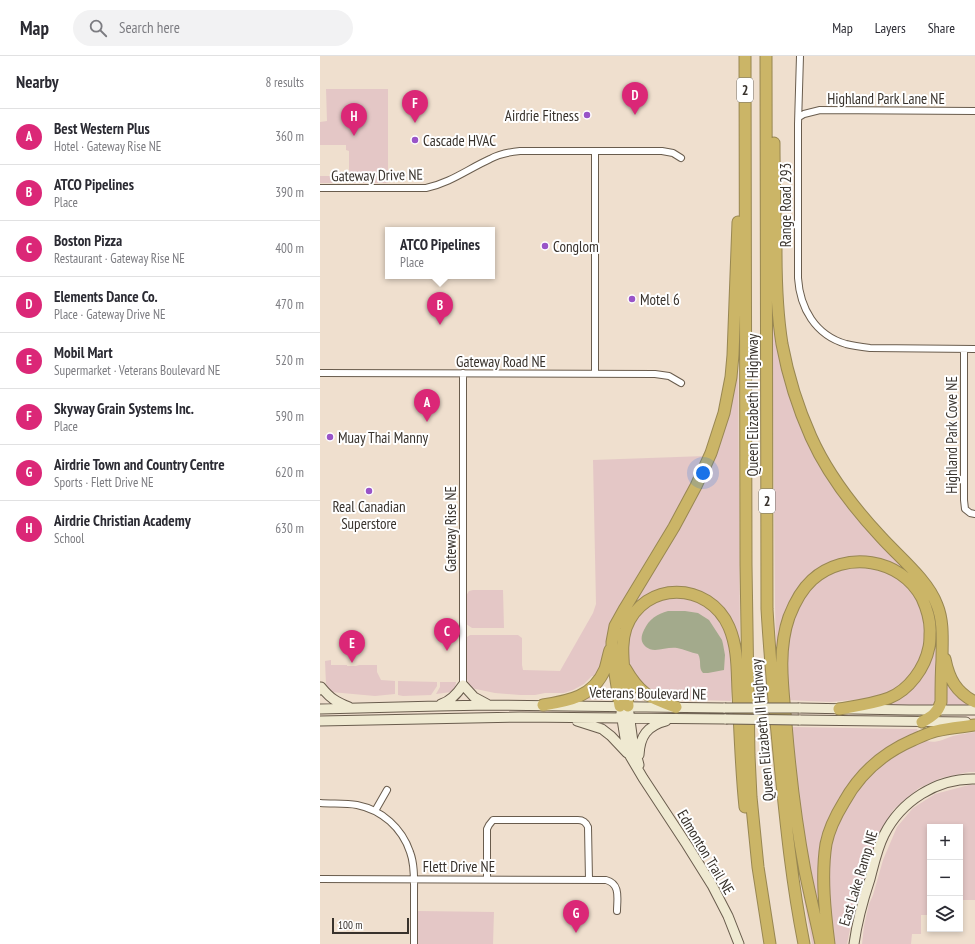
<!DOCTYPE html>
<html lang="en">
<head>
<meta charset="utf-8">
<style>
	body { margin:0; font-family:"PT Sans Narrow",sans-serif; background:#f2f2f3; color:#2b2b33 }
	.controls { position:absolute; right:12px; bottom:12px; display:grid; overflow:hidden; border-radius:0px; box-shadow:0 2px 6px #0003 }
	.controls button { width:36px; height:36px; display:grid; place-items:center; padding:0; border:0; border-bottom:1px solid #e1e1e2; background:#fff; color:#2b2b33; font:20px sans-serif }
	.scale { position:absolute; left:12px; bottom:10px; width:77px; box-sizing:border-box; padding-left:4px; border:2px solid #38322c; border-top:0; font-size:11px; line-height:14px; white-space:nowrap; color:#38322c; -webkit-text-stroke:3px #fff; paint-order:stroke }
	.you { position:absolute; left:383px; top:417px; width:14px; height:14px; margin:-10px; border:3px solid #fff; border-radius:50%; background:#1a73e8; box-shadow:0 0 0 6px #1a73e833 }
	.badge { display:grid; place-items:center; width:26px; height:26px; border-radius:50%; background:#db2777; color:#fff; font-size:13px; font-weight:700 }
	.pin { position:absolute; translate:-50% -33px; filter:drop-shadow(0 1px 2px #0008) }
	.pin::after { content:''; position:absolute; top:21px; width:14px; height:12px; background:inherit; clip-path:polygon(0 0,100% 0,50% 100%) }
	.popup { position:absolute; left:65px; top:171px; width:110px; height:52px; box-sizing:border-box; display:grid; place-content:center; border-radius:0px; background:#fff; filter:drop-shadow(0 1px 3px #0005); font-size:13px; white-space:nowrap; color:#7c7c81 }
	.popup b { font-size:15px; color:#2b2b33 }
	.popup::after { content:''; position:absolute; left:50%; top:100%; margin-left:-8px; border:8px solid transparent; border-top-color:#fff }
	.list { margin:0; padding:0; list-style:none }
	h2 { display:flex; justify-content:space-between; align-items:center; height:52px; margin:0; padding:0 16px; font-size:17px }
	h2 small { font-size:13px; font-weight:400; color:#7c7c81 }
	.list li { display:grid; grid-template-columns:26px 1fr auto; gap:12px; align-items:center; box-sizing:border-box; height:56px; padding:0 16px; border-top:1px solid #e1e1e2 }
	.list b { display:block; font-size:15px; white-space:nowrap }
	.list p { margin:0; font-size:13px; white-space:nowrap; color:#7c7c81 }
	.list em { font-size:13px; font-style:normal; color:#7c7c81 }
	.icon { flex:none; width:22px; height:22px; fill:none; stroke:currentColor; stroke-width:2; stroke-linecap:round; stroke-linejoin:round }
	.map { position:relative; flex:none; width:655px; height:888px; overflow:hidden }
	header { display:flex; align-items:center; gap:24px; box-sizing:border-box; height:56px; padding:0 20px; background:#fff; border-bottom:1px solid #e1e1e2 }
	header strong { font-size:19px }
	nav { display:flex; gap:22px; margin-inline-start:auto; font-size:14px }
	.search { width:280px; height:36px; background:#f2f2f3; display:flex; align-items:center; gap:10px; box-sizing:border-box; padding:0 14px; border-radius:22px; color:#7c7c81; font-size:15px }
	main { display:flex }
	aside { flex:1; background:#fff }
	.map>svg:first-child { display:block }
	.green { fill:#e4c7c6 }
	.water { fill:#a3aa8c }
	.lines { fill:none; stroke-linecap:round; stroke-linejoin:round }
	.street-casing { stroke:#695c4d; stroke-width:8 }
	.secondary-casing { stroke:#695c4d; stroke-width:11 }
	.highway-casing { stroke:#988752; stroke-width:13 }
	.street { stroke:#fff; stroke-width:6 }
	.secondary { stroke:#efe9d1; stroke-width:9 }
	.highway { stroke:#cbb567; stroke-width:11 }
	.secondary-bridge-casing { stroke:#695c4d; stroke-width:11; stroke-linecap:butt }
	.secondary-bridge { stroke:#efe9d1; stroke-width:9 }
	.poi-dot { fill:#9954c8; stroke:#fff; stroke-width:1.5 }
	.labels { text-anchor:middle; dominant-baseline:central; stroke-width:4; stroke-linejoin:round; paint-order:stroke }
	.shield { fill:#fff; stroke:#74706b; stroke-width:1 }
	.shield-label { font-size:14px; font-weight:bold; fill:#38322c }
	.street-label { font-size:15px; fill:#38322c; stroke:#fff }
	.poi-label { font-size:15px; fill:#38322c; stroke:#fff; text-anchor:start }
</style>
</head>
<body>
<header>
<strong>Map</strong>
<div class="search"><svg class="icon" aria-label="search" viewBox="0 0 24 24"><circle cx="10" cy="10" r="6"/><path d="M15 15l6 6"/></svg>Search here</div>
<nav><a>Map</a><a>Layers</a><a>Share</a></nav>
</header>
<main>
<aside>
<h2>Nearby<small>8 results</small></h2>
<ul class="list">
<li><span class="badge">A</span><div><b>Best Western Plus</b><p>Hotel · Gateway Rise NE</p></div><em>360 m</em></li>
<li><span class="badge">B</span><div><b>ATCO Pipelines</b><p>Place</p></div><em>390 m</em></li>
<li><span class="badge">C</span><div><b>Boston Pizza</b><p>Restaurant · Gateway Rise NE</p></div><em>400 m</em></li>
<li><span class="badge">D</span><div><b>Elements Dance Co.</b><p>Place · Gateway Drive NE</p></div><em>470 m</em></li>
<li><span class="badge">E</span><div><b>Mobil Mart</b><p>Supermarket · Veterans Boulevard NE</p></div><em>520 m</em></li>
<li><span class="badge">F</span><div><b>Skyway Grain Systems Inc.</b><p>Place</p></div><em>590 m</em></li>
<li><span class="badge">G</span><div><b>Airdrie Town and Country Centre</b><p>Sports · Flett Drive NE</p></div><em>620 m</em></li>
<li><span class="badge">H</span><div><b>Airdrie Christian Academy</b><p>School</p></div><em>630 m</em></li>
</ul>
</aside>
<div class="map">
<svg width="655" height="888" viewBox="0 0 655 888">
	<rect width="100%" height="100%" fill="#efdfce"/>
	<path class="green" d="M6 33H68V127H30L29 126V95L26 94V89H0V66L7 65Z
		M20 115 21 116V126L20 127H0V120H19V116Z
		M452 253 495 399 603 530 615 558 618 573 617 643 614 648 611 650 562 649 572 645 610 603 599 530 539 501 523 502 504 510 486 523 458 599 456 591 455 550Z
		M418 286 420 589 379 536 323 543 310 550 396 390Z
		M385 400 376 421 350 467 332 495 302 545 287 584 282 607 277 620H272L264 628 253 634 244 637H225L215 639H200L175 637 151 632 149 629 147 623V581L150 579H198L202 582V609L203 614 240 615 273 557 276 548 273 404Z
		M530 510 567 514 585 526 599 543 605 561 607 584 602 602 592 619 576 633 553 642 511 646 466 644V592L480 544 495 525Z
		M153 534H183L184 572H152L146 568V540L149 535Z
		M349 540 363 541 384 549 397 560 408 581 413 603 411 645 345 643 327 632 311 615 307 601 306 586 317 557 332 546Z
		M11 604V609H27V610H36L39 609H57V616L61 624 75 625V638L55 640 11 636 6 628 5 605Z
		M624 616 652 650H623Z
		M78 625 117 626V630L111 639 83 640 78 639Z
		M120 626H136L135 631 131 636 116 638 120 631Z
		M280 627C286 633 288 636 287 644L261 643Z
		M471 671 593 673H597L599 677 571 690 512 759 501 861 497 854 479 747Z
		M655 676V716H649L621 722 599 732 574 753 559 776 548 808 535 849 527 888H514L508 825 510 793 518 765 546 721 570 700 602 683C614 689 621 684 633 680 640 678 648 677 655 676Z
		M649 729H655V844H640V771H610V859H601V878H592L591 888H542L544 870 549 848 553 839 563 804 577 771 593 752 615 738Z
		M484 822 497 888H492L480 823Z
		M98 855 174 856 173 888H98Z"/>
	<path class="water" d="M348 555H365L378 557 389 564 402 584 403 588 405 599 404 614 388 617H383C378 612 382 605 378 598 371 597 364 593 357 592 349 591 342 594 335 594 331 594 329 593 326 591 320 586 321 580 324 574 329 563 337 558 348 555Z"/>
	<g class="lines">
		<defs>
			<path id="street" d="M480 0 478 68V222C480 252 495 279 526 288 534 290 542 291 550 292L655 293
				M479 61 484 58 500 54 655 55
				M0 132H106C130 127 148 113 170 103 179 98 190 96 200 95H342L353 97 361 102
				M644 293V444L645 453 650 457 655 458
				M0 317 335 318 349 320 361 327
				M143 317V629
				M275 318V95
				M0 747C12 748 25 747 37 749 62 754 82 772 90 796 95 809 94 825 94 839 94 855 94 872 94 888
				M55 755 67 734
				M0 823 286 824C301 828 297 843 297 855
				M167 823V773L169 769 173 764H258C263 764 266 766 268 771L269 824"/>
			<path id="secondary" d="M0 634 1 631C10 642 16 646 29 651
				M121 648C131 645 137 638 143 629L154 641 167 648
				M479 652 589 654H655
				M0 653 118 650 169 649 405 652
				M301 657 305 682 310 700 323 722 367 789 392 829 408 860 419 888
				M309 657 313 686 319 709
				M479 664 646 666
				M0 665 200 661 406 663
				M257 665 282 673 291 680 307 697
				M319 699C320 680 327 670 346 665
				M534 888C537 866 543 844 550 823 554 808 557 793 564 779 581 745 617 722 655 723"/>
			<path id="highway" d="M425 0 426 509 429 699 431 741 438 811 450 888
				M446 0 447 553C450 605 455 656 460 708 466 768 472 828 484 888
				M454 87C454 122 455 158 456 194 456 225 457 257 462 288 468 320 478 352 491 381 508 419 533 451 561 481 579 501 608 524 617 549 624 566 622 585 622 604 621 618 621 632 621 646 618 657 611 661 602 666
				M625 603C629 623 636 636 655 646
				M305 612C320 638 328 641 356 651
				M223 649C249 645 273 641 285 613 287 607 288 600 290 594
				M300 650 292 598V586L295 570 305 552 354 471 376 430 391 397 404 357 411 321 413 299 418 166
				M308 650C307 639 306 628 304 617 303 601 301 587 306 572 324 524 389 525 409 571 418 592 417 614 418 636 420 675 421 713 425 751
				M501 888C496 864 490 840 485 815 476 767 470 717 466 668 463 633 457 595 469 561 474 548 481 534 492 524 525 494 581 502 602 542 607 553 611 565 610 578 610 582 610 587 609 591 605 612 589 634 569 642 553 648 536 650 519 653
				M509 888C505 856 501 820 506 788 509 773 516 759 524 746 540 717 563 697 593 684 600 681 608 677 616 675 629 672 642 671 655 669"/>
		</defs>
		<use href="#street" class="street-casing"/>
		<use href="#secondary" class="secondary-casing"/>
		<use href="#highway" class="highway-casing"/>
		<use href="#street" class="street"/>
		<use href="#secondary" class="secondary"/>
		<use href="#highway" class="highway"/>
		<defs>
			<path id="secondary-bridge" d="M405 652H479
				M406 663 479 664"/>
		</defs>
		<use href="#secondary-bridge" class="secondary-bridge-casing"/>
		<use href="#secondary-bridge" class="secondary-bridge"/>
	</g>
	<g class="poi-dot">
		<circle cx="267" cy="59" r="4"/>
		<circle cx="95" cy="84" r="4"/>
		<circle cx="225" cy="190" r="4"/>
		<circle cx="312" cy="243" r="4"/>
		<circle cx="10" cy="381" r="4"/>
		<circle cx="49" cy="435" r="4"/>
	</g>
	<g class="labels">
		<g class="shield">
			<rect x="417" y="22" width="16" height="24" rx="3"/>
			<rect x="439" y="433" width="16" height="24" rx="3"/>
		</g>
		<g class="shield-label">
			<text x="425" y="34">2</text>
			<text x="447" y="445">2</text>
		</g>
		<g class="street-label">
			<text x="566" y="42">Highland Park Lane NE</text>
			<text transform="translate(57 119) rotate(-1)">Gateway Drive NE</text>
			<text transform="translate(465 149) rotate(-90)">Range Road 293</text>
			<text x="181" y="305">Gateway Road NE</text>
			<text transform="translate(432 349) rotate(-90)">Queen Elizabeth II Highway</text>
			<text transform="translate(631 379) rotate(-90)">Highland Park Cove NE</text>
			<text transform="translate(130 473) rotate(-90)">Gateway Rise NE</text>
			<text transform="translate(328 637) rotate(1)">Veterans Boulevard NE</text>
			<text transform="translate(442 674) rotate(-95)">Queen Elizabeth II Highway</text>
			<text transform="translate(386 796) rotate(59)">Edmonton Trail NE</text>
			<text x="139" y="810">Flett Drive NE</text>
			<text transform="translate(538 822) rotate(-73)">East Lake Ramp NE</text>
		</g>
		<g class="poi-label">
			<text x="259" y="59" text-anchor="end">Airdrie Fitness</text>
			<text x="103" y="84">Cascade HVAC</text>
			<text x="233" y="190">Conglom</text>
			<text x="320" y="243">Motel 6</text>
			<text x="18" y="381">Muay Thai Manny</text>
			<text x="49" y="450" text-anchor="middle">Real Canadian<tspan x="49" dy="17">Superstore</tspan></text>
		</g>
	</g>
</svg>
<div class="controls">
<button>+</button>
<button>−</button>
<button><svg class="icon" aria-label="layers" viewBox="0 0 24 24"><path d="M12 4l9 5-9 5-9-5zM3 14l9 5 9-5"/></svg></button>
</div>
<div class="scale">100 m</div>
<div class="you"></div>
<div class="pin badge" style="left:107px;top:366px">A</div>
<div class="pin badge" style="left:120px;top:269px">B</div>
<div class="popup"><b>ATCO Pipelines</b>Place</div>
<div class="pin badge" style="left:127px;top:595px">C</div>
<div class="pin badge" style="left:315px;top:59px">D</div>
<div class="pin badge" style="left:32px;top:607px">E</div>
<div class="pin badge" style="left:95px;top:67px">F</div>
<div class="pin badge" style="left:256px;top:877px">G</div>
<div class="pin badge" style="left:34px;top:80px">H</div>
</div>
</main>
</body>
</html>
